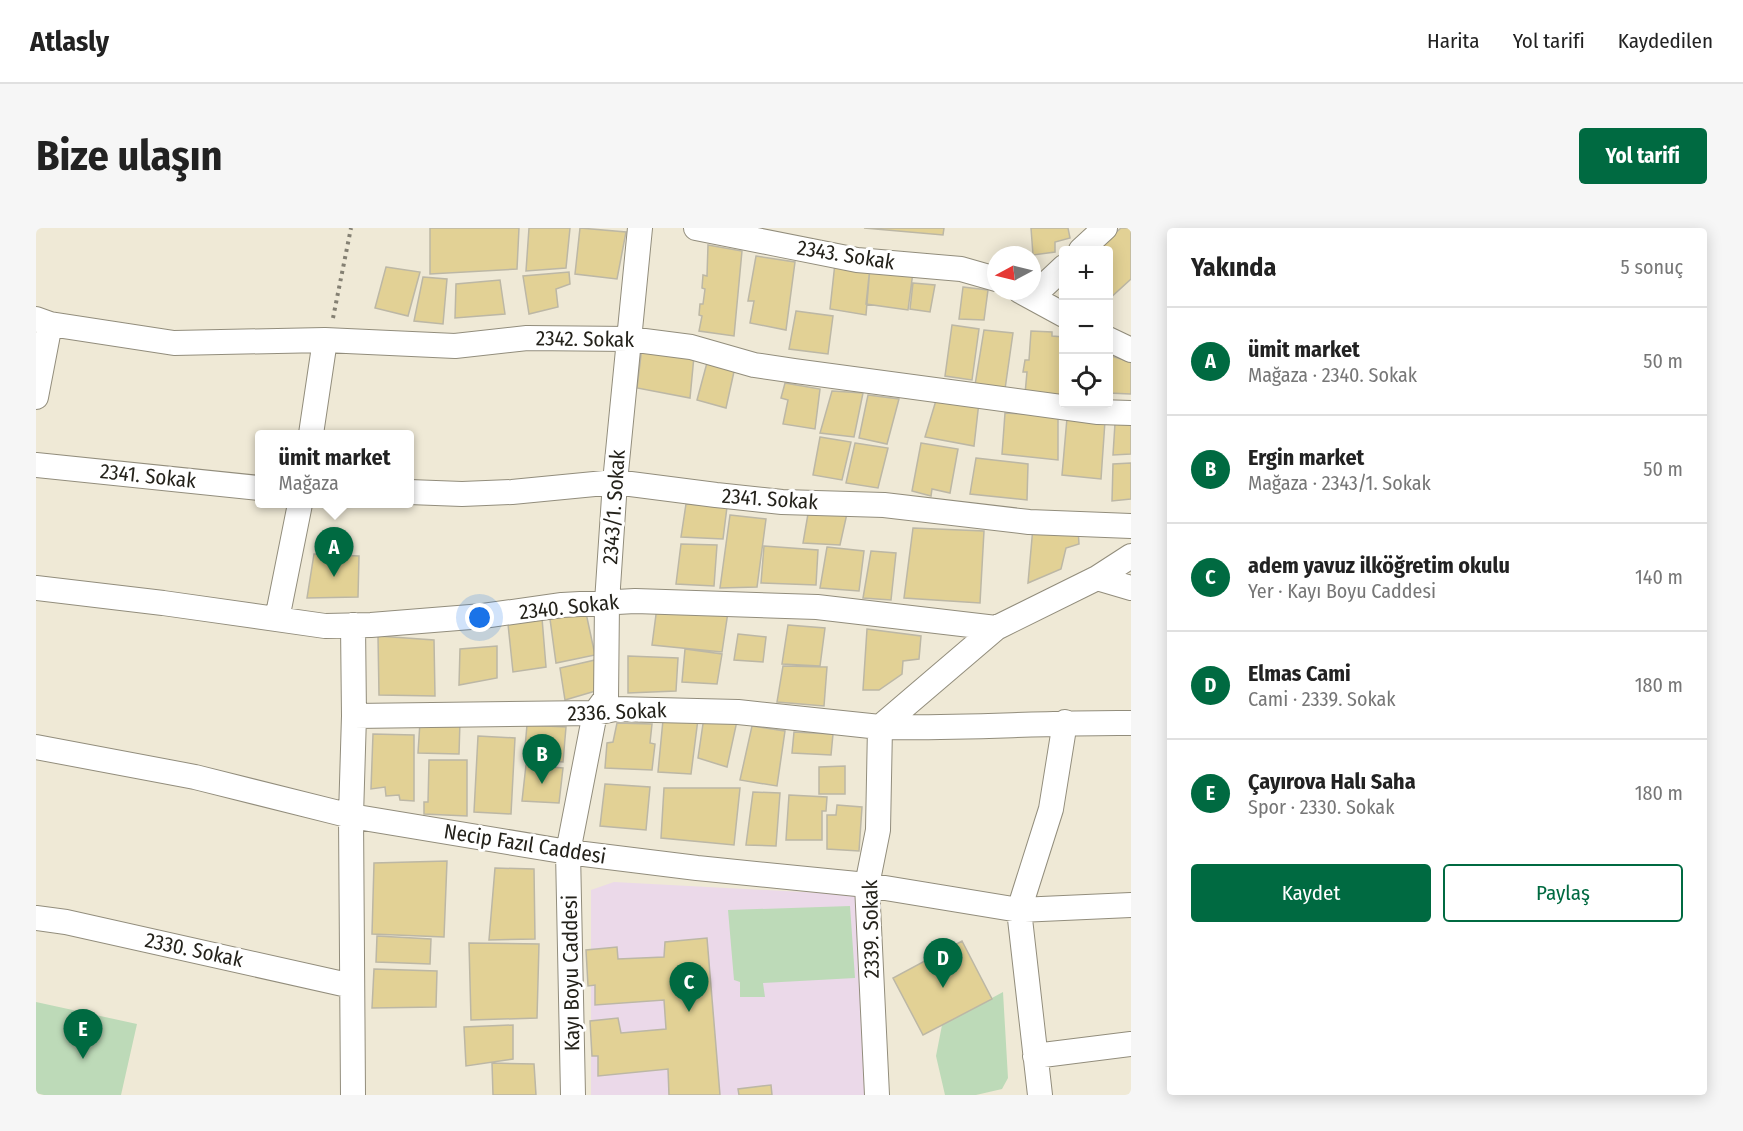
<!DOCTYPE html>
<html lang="tr">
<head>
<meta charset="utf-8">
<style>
	body { margin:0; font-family:"Fira Sans Condensed",sans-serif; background:#f6f6f6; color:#222 }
	.controls { position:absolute; right:18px; top:18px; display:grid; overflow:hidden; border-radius:6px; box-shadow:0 3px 15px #0003 }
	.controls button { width:54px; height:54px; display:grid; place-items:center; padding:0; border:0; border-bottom:2px solid #e0e0e0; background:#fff; color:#222; font:30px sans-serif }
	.compass { position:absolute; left:951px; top:18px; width:54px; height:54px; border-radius:50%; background:#fff; box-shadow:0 3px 15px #0003; rotate:263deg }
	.you { position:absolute; left:444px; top:390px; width:21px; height:21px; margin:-15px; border:4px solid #fff; border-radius:50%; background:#1a73e8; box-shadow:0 0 0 9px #1a73e833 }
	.badge { display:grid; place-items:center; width:39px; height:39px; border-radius:50%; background:#006a41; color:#fff; font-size:20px; font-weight:700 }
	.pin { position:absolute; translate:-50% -50px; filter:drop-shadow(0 2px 3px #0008) }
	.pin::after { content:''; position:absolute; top:32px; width:21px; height:18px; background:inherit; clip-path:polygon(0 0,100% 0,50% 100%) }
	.popup { position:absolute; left:219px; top:202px; width:159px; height:78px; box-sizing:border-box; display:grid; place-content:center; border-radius:6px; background:#fff; filter:drop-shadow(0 2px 4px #0005); font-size:20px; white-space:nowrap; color:#767676 }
	.popup b { font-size:22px; color:#222 }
	.popup::after { content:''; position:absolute; left:50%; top:100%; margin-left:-12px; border:12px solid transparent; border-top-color:#fff }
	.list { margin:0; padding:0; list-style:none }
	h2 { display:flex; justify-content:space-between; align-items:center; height:78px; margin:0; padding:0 24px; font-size:26px }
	h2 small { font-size:20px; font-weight:400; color:#767676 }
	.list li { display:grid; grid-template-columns:39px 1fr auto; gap:18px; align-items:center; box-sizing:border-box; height:108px; padding:0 24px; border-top:2px solid #e0e0e0 }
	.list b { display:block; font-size:22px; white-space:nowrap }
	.list p { margin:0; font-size:20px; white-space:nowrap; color:#767676 }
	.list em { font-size:20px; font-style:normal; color:#767676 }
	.actions { display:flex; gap:12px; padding:18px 24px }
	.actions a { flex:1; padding:14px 0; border:2px solid #006a41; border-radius:6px; text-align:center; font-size:21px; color:#006a41 }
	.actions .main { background:#006a41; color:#fff }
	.icon { flex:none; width:33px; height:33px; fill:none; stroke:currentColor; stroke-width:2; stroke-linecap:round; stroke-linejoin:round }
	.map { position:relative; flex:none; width:1095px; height:867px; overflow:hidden; border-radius:6px }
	header { display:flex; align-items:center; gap:36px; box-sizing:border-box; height:84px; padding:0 30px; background:#fff; border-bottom:2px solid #e0e0e0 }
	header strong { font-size:28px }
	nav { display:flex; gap:33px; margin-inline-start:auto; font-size:21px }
	.intro { display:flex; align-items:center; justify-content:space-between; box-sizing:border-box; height:144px; padding:0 36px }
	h1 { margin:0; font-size:42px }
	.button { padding:15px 27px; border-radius:6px; background:#006a41; color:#fff; font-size:21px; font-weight:700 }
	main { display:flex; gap:36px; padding:0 36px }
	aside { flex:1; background:#fff; border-radius:6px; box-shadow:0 3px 15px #0003 }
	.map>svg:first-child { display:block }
	.education { fill:#ebd9e9 }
	.green { fill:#bddab8 }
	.building { fill:#e2d195; stroke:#bcb7a5; stroke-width:1.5 }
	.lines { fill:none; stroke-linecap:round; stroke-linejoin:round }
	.minor-casing { stroke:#928d7c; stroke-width:26 }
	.path { stroke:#848073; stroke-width:4; stroke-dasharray:3 4.5; stroke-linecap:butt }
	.minor { stroke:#fff; stroke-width:24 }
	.labels { text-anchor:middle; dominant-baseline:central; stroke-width:6; stroke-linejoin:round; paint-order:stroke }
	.street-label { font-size:21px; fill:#24221b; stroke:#fff }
</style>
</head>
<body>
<header>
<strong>Atlasly</strong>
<nav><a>Harita</a><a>Yol tarifi</a><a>Kaydedilen</a></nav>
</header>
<div class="intro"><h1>Bize ulaşın</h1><a class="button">Yol tarifi</a></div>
<main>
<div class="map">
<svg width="1095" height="867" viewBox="0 0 1095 867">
	<rect width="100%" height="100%" fill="#efe9d6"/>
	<path class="education" d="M578 654 823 667 831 867H555V662Z"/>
	<path class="green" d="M814 678 819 750 727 755 729 769H704V754L698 752 692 682Z
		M967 764 972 850 966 861 940 867H909L900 828 906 797Z
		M0 774 101 796 85 867H8L0 865Z"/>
	<path class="building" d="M394 0H483L481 41 394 46Z
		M493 0H534L530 40 490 43Z
		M544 0 590 4 581 51 539 46Z
		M828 0H908L907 7Z
		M995 0H1032L1034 10 1019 14V24L997 27Z
		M1085 0H1095V51L1072 72V22H1060Z
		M672 17 706 23 698 108 663 103 666 88 663 87 664 76H667L669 61 666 60 667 47 671 48Z
		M720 28 759 34 750 102 714 95 718 73H712Z
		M799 35 834 39 830 87 794 81Z
		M350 39 384 44 372 88 339 80Z
		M834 39 877 44 872 82 830 76Z
		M533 44 534 56 520 61 522 79 493 86 487 48Z
		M387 49 411 51 407 96 378 93Z
		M464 52 469 86 419 90 420 56Z
		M877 55 899 57 894 84 874 81Z
		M927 59 952 62 948 92 923 91Z
		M760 83 797 88 792 126 753 121Z
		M916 97 943 101 936 152 909 148Z
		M948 102 977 105 969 161 939 157Z
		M995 103 1016 104V108L1028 109V167L989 166 991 144H987L989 132H993Z
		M606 119 658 128 654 170 601 160Z
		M1072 127 1095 134V166L1072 165Z
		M672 131 699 139 690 180 661 172Z
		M749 155 784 161 779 201 747 196 752 172 745 170Z
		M796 163 827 165 818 209 784 205Z
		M832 167 863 171 851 216 823 210Z
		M901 169 943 174 938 218 889 209Z
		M969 185 1022 188V232L966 226Z
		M1031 190 1069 193 1065 251 1026 247Z
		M1079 195 1095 196V226L1077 227Z
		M784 209 815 214 806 252 777 247Z
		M819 215 852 220 842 260 810 255Z
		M885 215 922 221 914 265 896 261 895 268 876 263Z
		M940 230 992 236 991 272 934 266Z
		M1095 235V271L1076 273 1077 236Z
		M650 276 691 279 687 311 645 309Z
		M773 280 812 281 804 317 767 315Z
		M694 287 730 291 721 359 684 360Z
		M997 299 1042 301 1043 316 1030 320 1025 341 992 355Z
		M877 300 948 303 944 375 868 370Z
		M645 316 681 317 678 358 640 356Z
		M728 318 782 322 780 357 725 355Z
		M791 319 828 323 823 363 784 360Z
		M835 323 860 325 855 372 827 370Z
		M278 326 323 328 322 369 271 370Z
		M621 379 692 384 686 424 616 417Z
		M550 385 559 427 520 435 514 391Z
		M506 390 510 439 477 444 472 396Z
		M752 397 789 400 784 438 746 436Z
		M831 401 885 408 883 431 867 433 866 446 843 462H827Z
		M702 406 730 409 727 434 698 432Z
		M342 408 398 412 399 468 343 467Z
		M461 418V450L423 457 424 421Z
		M649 421 686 426 681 456 646 454Z
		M592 428 642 430 640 463 592 465Z
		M559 432 563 462 529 472 524 440Z
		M747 438 791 439 788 478 741 474Z
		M668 489 701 493 691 539 662 530Z
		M662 491 655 546 622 544 627 492Z
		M424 493 423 526 382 525 384 494Z
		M581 495 616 496 614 515 619 516 616 542 569 540 571 515 577 514Z
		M491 497 530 499 527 534 488 531Z
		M716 498 749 503 741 558 704 552Z
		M758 504 797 506 795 527 756 525Z
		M337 506 378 507V573L364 572 363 567 350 568 349 559 335 561Z
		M442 508 479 510 475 586 438 584Z
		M393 532H431V588L388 586V574H392Z
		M490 537 527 540 523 575 486 573Z
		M809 538V566H783V539Z
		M569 556 614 559 610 602 564 598Z
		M628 560H704L698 617 625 610Z
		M717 564 744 565 740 618 710 617Z
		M753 567 791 569 790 583H786V612H750Z
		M801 577 826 579 823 623 791 621V587H800Z
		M411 633 408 709 336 706 338 635Z
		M459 640 498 641 499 711 453 712Z
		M341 708 395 711 394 736 340 734Z
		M671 710 684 867H633L632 841 562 848V828H556L554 793 582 790 585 805 630 801 628 772 559 777V757L552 758 550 722 581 719 582 731 628 729 629 714Z
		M926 713 956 771 887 807 857 750Z
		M433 715 503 716 501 790 435 792Z
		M338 741 401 743 400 779 336 780Z
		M477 797V831L430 838 428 799Z
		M456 835 498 836 500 867H457Z
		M735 857 736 867H703L702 861Z"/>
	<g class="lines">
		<defs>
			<path id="minor" d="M660 0 821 32 925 41 960 51
				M1045 22 1069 0
				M984 63 1028 87
				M996 69 1028 39
				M0 91 14 96 138 115 289 112 419 118 491 110 593 111 655 119 718 137 759 143 1062 184 1095 185
				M1072 111 1095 122
				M0 169 14 96
				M275 206 289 112
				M0 237 223 260
				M373 264 426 266 476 264 579 254 680 267 746 274 848 277 993 294 1095 298
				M1095 328 1061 350 960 400 844 499C927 501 1011 494 1095 495
				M1061 350 1095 360
				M0 360 127 375 289 398 335 397 447 388 526 377 599 373 781 379 960 400
				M241 391 264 276
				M317 397 318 488 315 588 317 867
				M318 488 559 485 579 481 702 484 844 499 842 602 831 657 841 867
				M0 519 159 549 315 588 532 624 661 640 831 657 983 682 1095 677
				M0 690 30 694 316 758
				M999 828 1095 816
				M537 867 532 624 559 485 570 470 571 374 579 254 604 0
				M1004 867 983 682 1015 581 1029 494"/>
		</defs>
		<use href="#minor" class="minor-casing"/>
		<path class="path" d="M297 90 315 0"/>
		<use href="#minor" class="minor"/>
	</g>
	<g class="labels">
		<g class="street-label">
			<text transform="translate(810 27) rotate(9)">2343. Sokak</text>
			<text transform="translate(549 111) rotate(1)">2342. Sokak</text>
			<text transform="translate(112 248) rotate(6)">2341. Sokak</text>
			<text transform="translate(734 271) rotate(4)">2341. Sokak</text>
			<text transform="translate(578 279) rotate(-86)">2343/1. Sokak</text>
			<text transform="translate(533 379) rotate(-6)">2340. Sokak</text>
			<text transform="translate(581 484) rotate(-2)">2336. Sokak</text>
			<text transform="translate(489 616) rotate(9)">Necip Fazıl Caddesi</text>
			<text transform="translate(835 701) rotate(-91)">2339. Sokak</text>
			<text transform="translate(158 722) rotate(12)">2330. Sokak</text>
			<text transform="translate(535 745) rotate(-91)">Kayı Boyu Caddesi</text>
		</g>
	</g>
</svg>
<div class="controls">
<button>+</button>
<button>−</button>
<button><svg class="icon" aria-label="locate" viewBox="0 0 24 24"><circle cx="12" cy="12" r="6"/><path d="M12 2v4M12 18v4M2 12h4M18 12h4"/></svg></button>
</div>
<svg class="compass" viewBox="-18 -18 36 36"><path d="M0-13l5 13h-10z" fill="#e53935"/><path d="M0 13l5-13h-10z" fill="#767676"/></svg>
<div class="you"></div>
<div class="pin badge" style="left:298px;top:349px">A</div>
<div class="popup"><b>ümit market</b>Mağaza</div>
<div class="pin badge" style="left:506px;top:556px">B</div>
<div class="pin badge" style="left:653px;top:784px">C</div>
<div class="pin badge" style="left:907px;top:760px">D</div>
<div class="pin badge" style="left:47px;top:831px">E</div>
</div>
<aside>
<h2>Yakında<small>5 sonuç</small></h2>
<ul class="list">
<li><span class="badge">A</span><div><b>ümit market</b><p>Mağaza · 2340. Sokak</p></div><em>50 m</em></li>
<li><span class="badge">B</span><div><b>Ergin market</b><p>Mağaza · 2343/1. Sokak</p></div><em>50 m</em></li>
<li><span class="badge">C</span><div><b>adem yavuz ilköğretim okulu</b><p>Yer · Kayı Boyu Caddesi</p></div><em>140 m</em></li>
<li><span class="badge">D</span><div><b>Elmas Cami</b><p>Cami · 2339. Sokak</p></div><em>180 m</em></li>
<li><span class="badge">E</span><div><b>Çayırova Halı Saha</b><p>Spor · 2330. Sokak</p></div><em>180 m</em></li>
</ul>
<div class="actions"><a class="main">Kaydet</a><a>Paylaş</a></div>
</aside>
</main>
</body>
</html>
